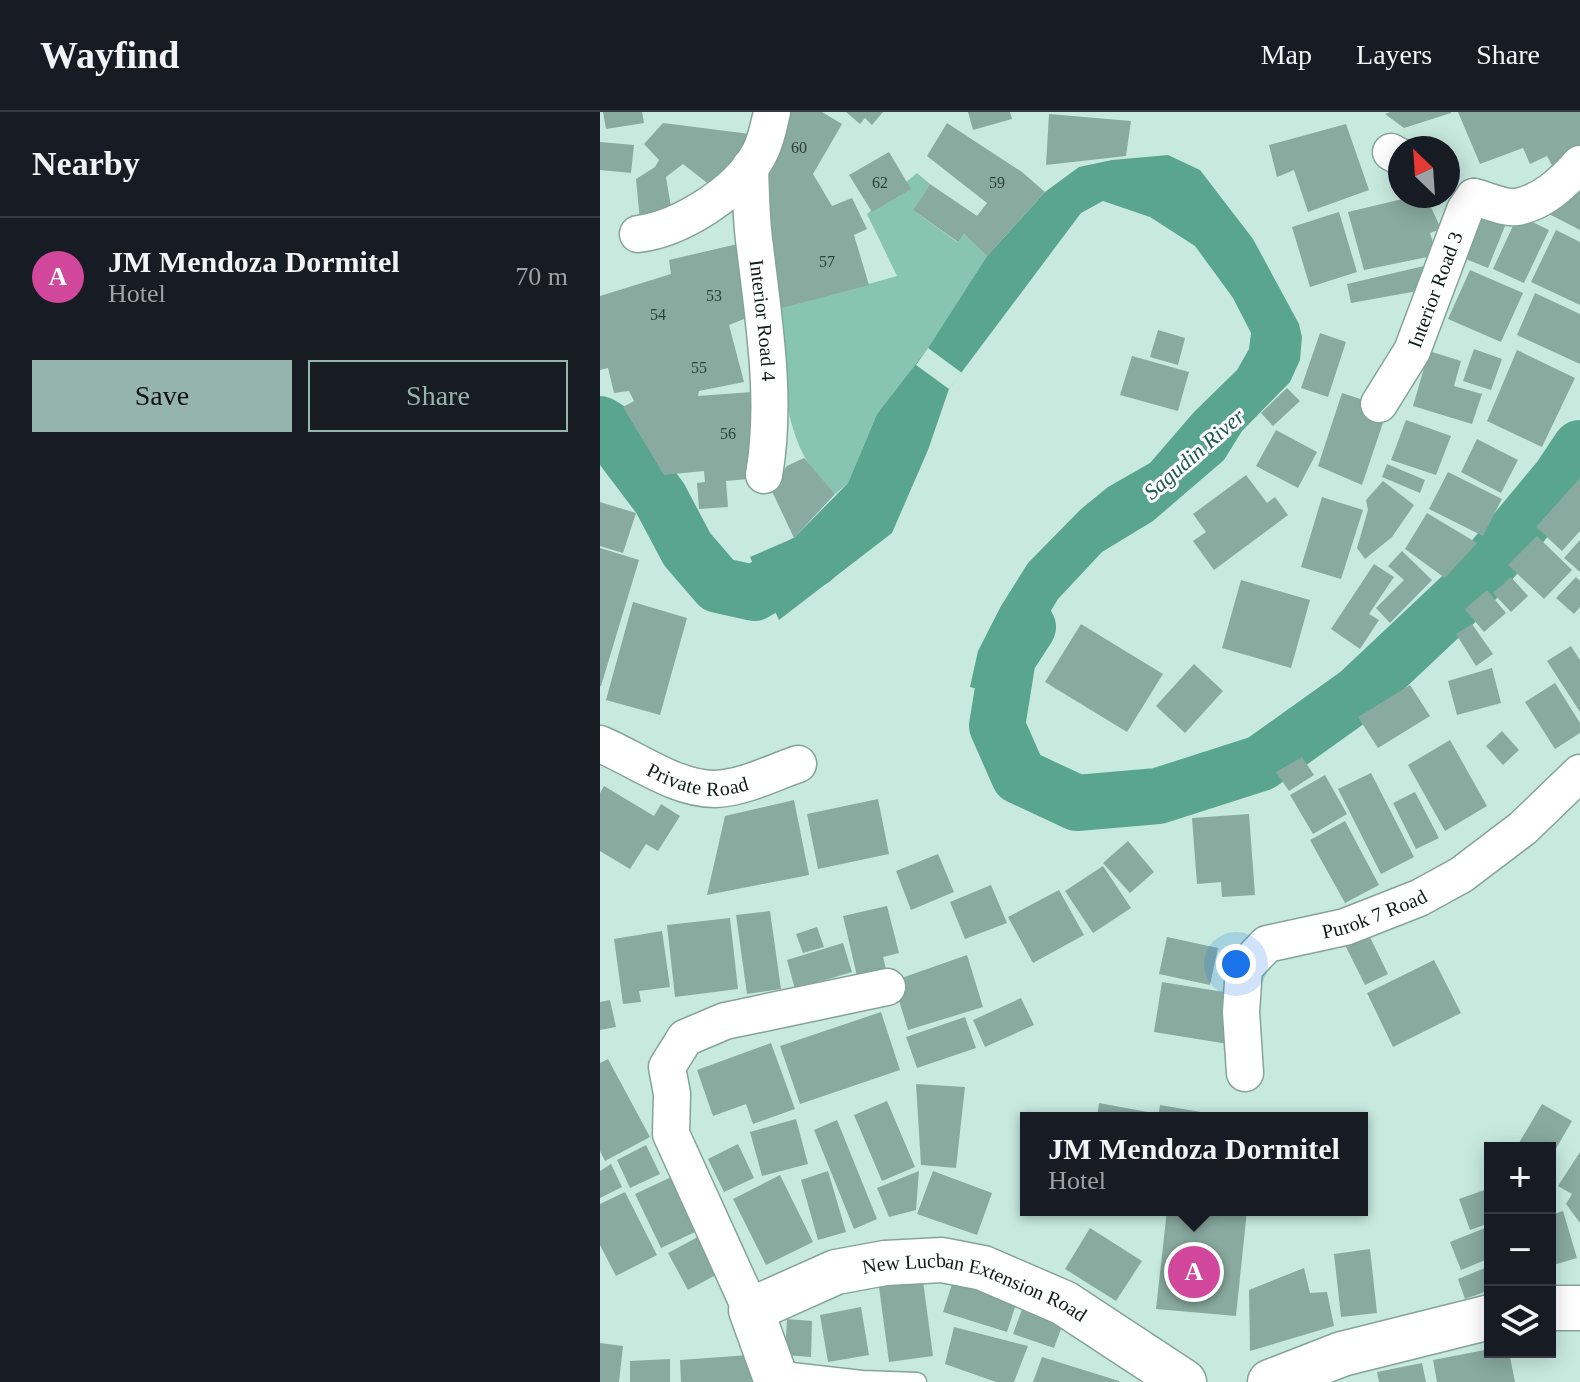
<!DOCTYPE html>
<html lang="en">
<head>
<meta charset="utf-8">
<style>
	body { margin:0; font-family:Georgia,serif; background:#20242c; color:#f1f3f6 }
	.controls { position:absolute; right:24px; bottom:24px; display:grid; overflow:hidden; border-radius:0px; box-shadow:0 4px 20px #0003 }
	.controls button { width:72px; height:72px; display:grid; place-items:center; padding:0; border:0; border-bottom:2px solid #363941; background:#171b24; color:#f1f3f6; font:40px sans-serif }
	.compass { position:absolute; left:788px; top:24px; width:72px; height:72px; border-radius:50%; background:#171b24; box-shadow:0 4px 20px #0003; rotate:335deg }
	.you { position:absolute; left:636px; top:852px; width:28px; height:28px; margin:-20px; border:6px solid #fff; border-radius:50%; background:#1a73e8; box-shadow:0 0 0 12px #1a73e833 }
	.badge { display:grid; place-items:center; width:52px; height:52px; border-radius:50%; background:#96b4ae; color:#fff; font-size:26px; font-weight:700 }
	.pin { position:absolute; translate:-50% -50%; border:4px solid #fff; box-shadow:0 2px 8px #0006 }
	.popup { position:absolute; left:420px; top:1000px; width:348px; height:104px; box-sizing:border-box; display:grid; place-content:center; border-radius:0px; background:#171b24; filter:drop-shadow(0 2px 6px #0005); font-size:26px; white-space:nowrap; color:#9ea1a6 }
	.popup b { font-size:30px; color:#f1f3f6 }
	.popup::after { content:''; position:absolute; left:50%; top:100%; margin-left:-16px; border:16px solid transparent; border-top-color:#171b24 }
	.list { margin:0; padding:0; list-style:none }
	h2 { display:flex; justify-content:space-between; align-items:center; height:104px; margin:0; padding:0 32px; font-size:34px }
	h2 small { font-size:26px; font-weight:400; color:#9ea1a6 }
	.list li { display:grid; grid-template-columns:52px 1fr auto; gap:24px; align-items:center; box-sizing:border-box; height:120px; padding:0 32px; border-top:2px solid #363941 }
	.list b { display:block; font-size:30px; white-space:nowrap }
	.list p { margin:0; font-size:26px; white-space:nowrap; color:#9ea1a6 }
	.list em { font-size:26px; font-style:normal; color:#9ea1a6 }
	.actions { display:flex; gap:16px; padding:24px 32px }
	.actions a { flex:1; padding:18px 0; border:2px solid #96b4ae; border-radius:0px; text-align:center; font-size:28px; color:#96b4ae }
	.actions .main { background:#96b4ae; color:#111 }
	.icon { flex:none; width:44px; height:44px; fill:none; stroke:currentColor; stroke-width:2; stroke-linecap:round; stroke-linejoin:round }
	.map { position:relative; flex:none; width:980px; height:1270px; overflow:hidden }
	header { display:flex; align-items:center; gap:48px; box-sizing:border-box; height:112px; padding:0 40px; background:#171b24; border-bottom:2px solid #363941 }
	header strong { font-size:38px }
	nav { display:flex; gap:44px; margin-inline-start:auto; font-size:28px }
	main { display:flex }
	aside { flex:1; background:#171b24 }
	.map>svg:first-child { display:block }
	.green { fill:#87c5b1 }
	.water { fill:#5aa58e }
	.pier { fill:#c8eade }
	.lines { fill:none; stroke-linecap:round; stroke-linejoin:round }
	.river { stroke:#5aa58e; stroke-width:56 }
	.building { fill:#89aa9f }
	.lane-casing { stroke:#83a498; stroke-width:21 }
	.street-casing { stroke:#83a498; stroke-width:39 }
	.secondary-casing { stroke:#83a498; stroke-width:47 }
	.lane { stroke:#fff; stroke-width:18 }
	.street { stroke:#fff; stroke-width:36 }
	.secondary { stroke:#fff; stroke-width:44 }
	.labels { text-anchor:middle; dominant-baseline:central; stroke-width:6; stroke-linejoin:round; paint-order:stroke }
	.number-label { font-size:16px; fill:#2e403a }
	.street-label { font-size:20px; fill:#0f1c18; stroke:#fff }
	.water-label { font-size:22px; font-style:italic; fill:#1d5949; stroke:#fff }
</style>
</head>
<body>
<header>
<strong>Wayfind</strong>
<nav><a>Map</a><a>Layers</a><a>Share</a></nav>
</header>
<main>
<aside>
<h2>Nearby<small></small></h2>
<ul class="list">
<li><span class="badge" style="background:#d1479c">A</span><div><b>JM Mendoza Dormitel</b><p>Hotel</p></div><em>70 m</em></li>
</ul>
<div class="actions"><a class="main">Save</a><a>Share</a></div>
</aside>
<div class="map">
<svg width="980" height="1270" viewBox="0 0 980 1270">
	<rect width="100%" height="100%" fill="#c8eade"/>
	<path class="green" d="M317 61 330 72 313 98 357 130 364 122 387 144 328 236 277 302 248 371 235 382C225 370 211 358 204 344 182 300 181 246 175 198L297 164 267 102Z"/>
	<path class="water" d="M568 43 600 58 653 127 699 212 702 225 700 248 690 270 642 319 624 348 553 409 502 440 458 487 429 535 409 585 370 575 378 539 401 494 428 451 481 397 508 375 550 351 594 300 637 258 649 237 651 221 633 186 595 134 550 105 503 89 481 101 349 277 328 338 292 421 179 508 150 445 194 426 248 371 277 302 328 236 387 144 445 80 479 55 512 48Z"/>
	<path class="pier" d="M328 236 362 261 349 277 316 253Z"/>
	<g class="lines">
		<path class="river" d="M0 312 8 317 60 386 87 437 118 473 154 481 213 447 228 433
			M428 515 408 546 397 614 419 664 477 691 558 684 661 651 759 581 863 483 960 366 980 336"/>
	</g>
	<path class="building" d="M3 0H42L44 11 6 17Z
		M184 0H222L242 12 213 62 232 94 252 86 267 117 254 123 269 173 175 198 156 86Z
		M246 0H283L272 13 265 6 260 12Z
		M368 0H410L412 7 373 18Z
		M790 0H851V1L804 16 785 2Z
		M858 0H980V37L957 63 947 44 930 52 923 36 880 52Z
		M449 2 531 9 526 44 446 53Z
		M63 11 158 23 120 81 83 52 66 65 72 101 40 109 36 67 55 55 59 48 44 32Z
		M347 11 422 60 445 80 387 144 364 122 358 130 313 98 330 72 377 104 387 91 327 44Z
		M746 12 769 78 708 100 694 58 677 65 669 33Z
		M0 30 34 33 31 61 0 58Z
		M289 40 311 77 272 100 249 63Z
		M980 56V118L949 102Z
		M815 84H826L841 117 830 121 837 143 764 158 748 100Z
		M877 97 907 109 888 156 858 144Z
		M739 100 757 160 710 175 692 115Z
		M918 103 949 118 924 171 893 157Z
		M956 118 980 130V193L931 170Z
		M146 130 154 203 129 213 144 270 99 279 98 284 152 280 159 366 126 369 128 395 99 397 97 371 105 370 104 359 64 363 23 295 34 289 29 279 14 281 8 256 0 258V184L71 162 69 148Z
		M824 154 829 177 751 191 747 172Z
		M870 158 923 181 901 230 848 207Z
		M935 181 980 202V252L917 223Z
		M558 218 585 226 578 253 550 245Z
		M720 221 746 230 728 285 701 276Z
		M874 237 902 247 891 278 863 269Z
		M917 238 975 266 942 335 887 309Z
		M829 239 861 249 854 274 882 282 872 312 813 294Z
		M532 244 589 260 578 299 520 283Z
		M687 276 700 289 673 314 661 301Z
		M742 281 788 296 762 373 718 354Z
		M806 308 851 324 836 363 791 348Z
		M676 318 717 340 698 376 656 354Z
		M877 327 918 348 901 381 861 360Z
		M204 346 235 382 194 426 170 375 187 354Z
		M787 352 825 368 820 381 782 365Z
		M848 360 902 387 883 424 829 397Z
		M646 363 667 391 675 385 688 403 614 458 593 429 606 420 593 402Z
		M980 366V419L962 439 936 415Z
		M783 369 814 393 792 425 765 447 757 436 768 398 766 388Z
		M722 385 763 398 741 467 701 455Z
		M0 390 36 401 23 441 0 434Z
		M827 401 877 431 845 466 805 437Z
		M937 424 972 458 944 487 908 453Z
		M980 428V460L964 446Z
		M0 436 39 448 1 574H0Z
		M802 439 832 468 790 511 776 496 804 468 788 454Z
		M774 452 794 465 769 502 779 508 760 537 731 517Z
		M911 465 928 484 911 500 893 481Z
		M976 465 980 469V495L974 502 956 486Z
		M641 468 710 488 691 556 622 536Z
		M887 478 906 501 884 520 865 497Z
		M33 490 87 506 60 603 6 588Z
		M481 512 563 562 527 620 445 570Z
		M872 512 893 542 876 554 856 522Z
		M971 534 980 548V600L947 549Z
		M594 552 623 579 585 621 556 594Z
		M892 556 901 591 857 603 848 569Z
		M955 571 980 611V621L955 637 925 590Z
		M810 573 830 604 778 636 758 605Z
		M902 619 919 638 903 653 886 634Z
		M850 628 887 694 845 719 808 653Z
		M702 645 714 663 689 679 676 660Z
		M771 661 814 745 781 762 738 677Z
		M725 663 747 702 713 722 690 683Z
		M4 674 54 704 61 692 80 704 58 739 46 732 30 757 0 739V681Z
		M815 680 839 726 816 737 793 691Z
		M278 687 289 742 218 757 207 702Z
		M194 688 209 763 107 783 125 704Z
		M649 702 655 783 622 785 621 770 597 772 592 706Z
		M745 709 779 773 745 791 710 728Z
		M528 729 554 760 530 781 503 751Z
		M338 742 354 780 311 798 296 759Z
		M503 754 531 796 493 821 465 779Z
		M391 773 407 811 365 827 350 790Z
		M459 778 484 823 433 851 408 805Z
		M287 794 299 841 283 845 286 857 257 864 243 804Z
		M170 799 181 877 147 882 136 803Z
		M130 806 138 877 75 885 67 813Z
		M764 813 788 862 765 873 741 825Z
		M217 815 224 835 203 841 196 822Z
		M62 819 70 875 39 879 41 890 23 892 14 827Z
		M567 825 618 836 610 873 559 862Z
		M243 831 252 860 195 877 187 848Z
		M367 843 383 895 308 918 293 869Z
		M834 848 861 901 793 935 767 881Z
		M562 870 636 882 628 932 554 920Z
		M421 886 434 913 385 935 373 908Z
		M10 888 16 915 0 918V890Z
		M281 900 300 958 200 992 180 934Z
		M365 905 376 936 317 956 306 925Z
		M171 931 195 997 153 1012 146 992 113 1004 97 958Z
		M8 947 50 1025 5 1049 0 1039V951Z
		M316 972 365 975 356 1056 321 1053Z
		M287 989 315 1055 282 1069 254 1003Z
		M499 991 553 1001 552 1006H497Z
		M942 992 972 1009 950 1047V1036H916Z
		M560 993 618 1003V1006H558Z
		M196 1007 208 1052 162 1064 150 1020Z
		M237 1008 277 1107 254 1117 214 1018Z
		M138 1032 154 1066 124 1080 108 1047Z
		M46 1033 60 1062 30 1076 17 1048Z
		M980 1040V1111L966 1092 972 1082 958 1074Z
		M11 1052 22 1075 0 1086V1059Z
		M228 1059 246 1120 218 1128 201 1068Z
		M319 1059 316 1098 289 1105 277 1076Z
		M333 1059 392 1081 377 1123 317 1102Z
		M82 1060 108 1114 61 1136 35 1082Z
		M180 1063 213 1130 166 1153 133 1087Z
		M890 1076V1111L870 1118 859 1087Z
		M25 1080 57 1143 16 1164 0 1133V1092Z
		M567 1098H647L636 1204 556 1197Z
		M963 1099 977 1146 950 1154V1103Z
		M890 1114V1146L861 1158 850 1130Z
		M490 1116 542 1149 516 1189 465 1157Z
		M107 1120 127 1157 88 1178 68 1141Z
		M770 1137 777 1201 741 1205 734 1142Z
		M890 1154V1178L865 1187 858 1167Z
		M704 1156 710 1181 727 1180 734 1214 650 1239 649 1178Z
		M323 1169 333 1244 289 1250 279 1175Z
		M353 1169 417 1189 407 1220 343 1200Z
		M424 1192 465 1206 454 1236 413 1222Z
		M261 1195 269 1243 228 1250 220 1203Z
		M187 1207 212 1209 211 1245 185 1243Z
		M354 1215 428 1234 414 1270H396L345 1252Z
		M0 1231 23 1234 19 1270H0Z
		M890 1237V1240H909L915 1270H837L833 1248Z
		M162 1242 164 1270H81L80 1248Z
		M442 1245 519 1269V1270H433Z
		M70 1247V1270H30V1249Z
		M822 1251 826 1270H779L777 1260Z"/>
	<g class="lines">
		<defs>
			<path id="lane" d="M174 1258 262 1268 317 1270"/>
			<g id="street">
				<path d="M791 40 800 45"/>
				<path id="s1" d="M150 55C151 81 151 109 155 135 164 211 177 288 164 363"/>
				<path d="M874 85C886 88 905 97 917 95 943 90 963 71 980 52"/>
				<path d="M38 122C80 117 139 80 159 42 166 30 169 13 172 0"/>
				<path id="s2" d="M779 292 812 239 865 98 874 85"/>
				<path id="s3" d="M0 632C36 647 75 677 115 677 143 676 172 661 198 652"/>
				<path id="s4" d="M645 961 641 900 644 856 667 832 745 815 819 786 861 763 923 716 980 661"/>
				<path d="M151 1198 71 1022 72 982 67 955 85 926 125 909 287 875"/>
			</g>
			<g id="secondary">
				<path d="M950 1196H980"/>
				<path id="s5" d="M177 1270 151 1198 236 1160 285 1151 342 1148 383 1156 464 1191 584 1270"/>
				<path d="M670 1270 742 1242 890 1205"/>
			</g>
		</defs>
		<use href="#lane" class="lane-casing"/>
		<use href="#street" class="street-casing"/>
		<use href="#secondary" class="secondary-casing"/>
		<use href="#lane" class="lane"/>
		<use href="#street" class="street"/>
		<use href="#secondary" class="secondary"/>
	</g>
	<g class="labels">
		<g class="number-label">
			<text x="199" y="35">60</text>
			<text x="280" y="70">62</text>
			<text x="397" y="70">59</text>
			<text x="227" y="149">57</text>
			<text x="114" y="183">53</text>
			<text x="58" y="202">54</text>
			<text x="99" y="255">55</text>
			<text x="128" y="321">56</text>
		</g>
		<g class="street-label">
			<text stroke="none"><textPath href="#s2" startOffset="128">Interior Road 3</textPath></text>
			<text stroke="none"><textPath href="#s1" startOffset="154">Interior Road 4</textPath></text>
			<text stroke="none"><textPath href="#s3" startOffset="106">Private Road</textPath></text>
			<text stroke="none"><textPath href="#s4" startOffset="250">Purok 7 Road</textPath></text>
			<text stroke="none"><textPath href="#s5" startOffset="314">New Lucban Extension Road</textPath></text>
		</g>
		<g class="water-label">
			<text transform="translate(594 342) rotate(-41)">Sagudin River</text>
		</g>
	</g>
</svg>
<div class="controls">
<button>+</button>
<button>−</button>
<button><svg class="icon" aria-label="layers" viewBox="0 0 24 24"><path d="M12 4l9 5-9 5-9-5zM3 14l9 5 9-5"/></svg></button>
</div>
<svg class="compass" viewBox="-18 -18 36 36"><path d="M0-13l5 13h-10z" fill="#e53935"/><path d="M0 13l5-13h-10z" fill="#9ea1a6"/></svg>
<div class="you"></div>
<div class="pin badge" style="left:594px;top:1160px;background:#d1479c">A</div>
<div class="popup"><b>JM Mendoza Dormitel</b>Hotel</div>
</div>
</main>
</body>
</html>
